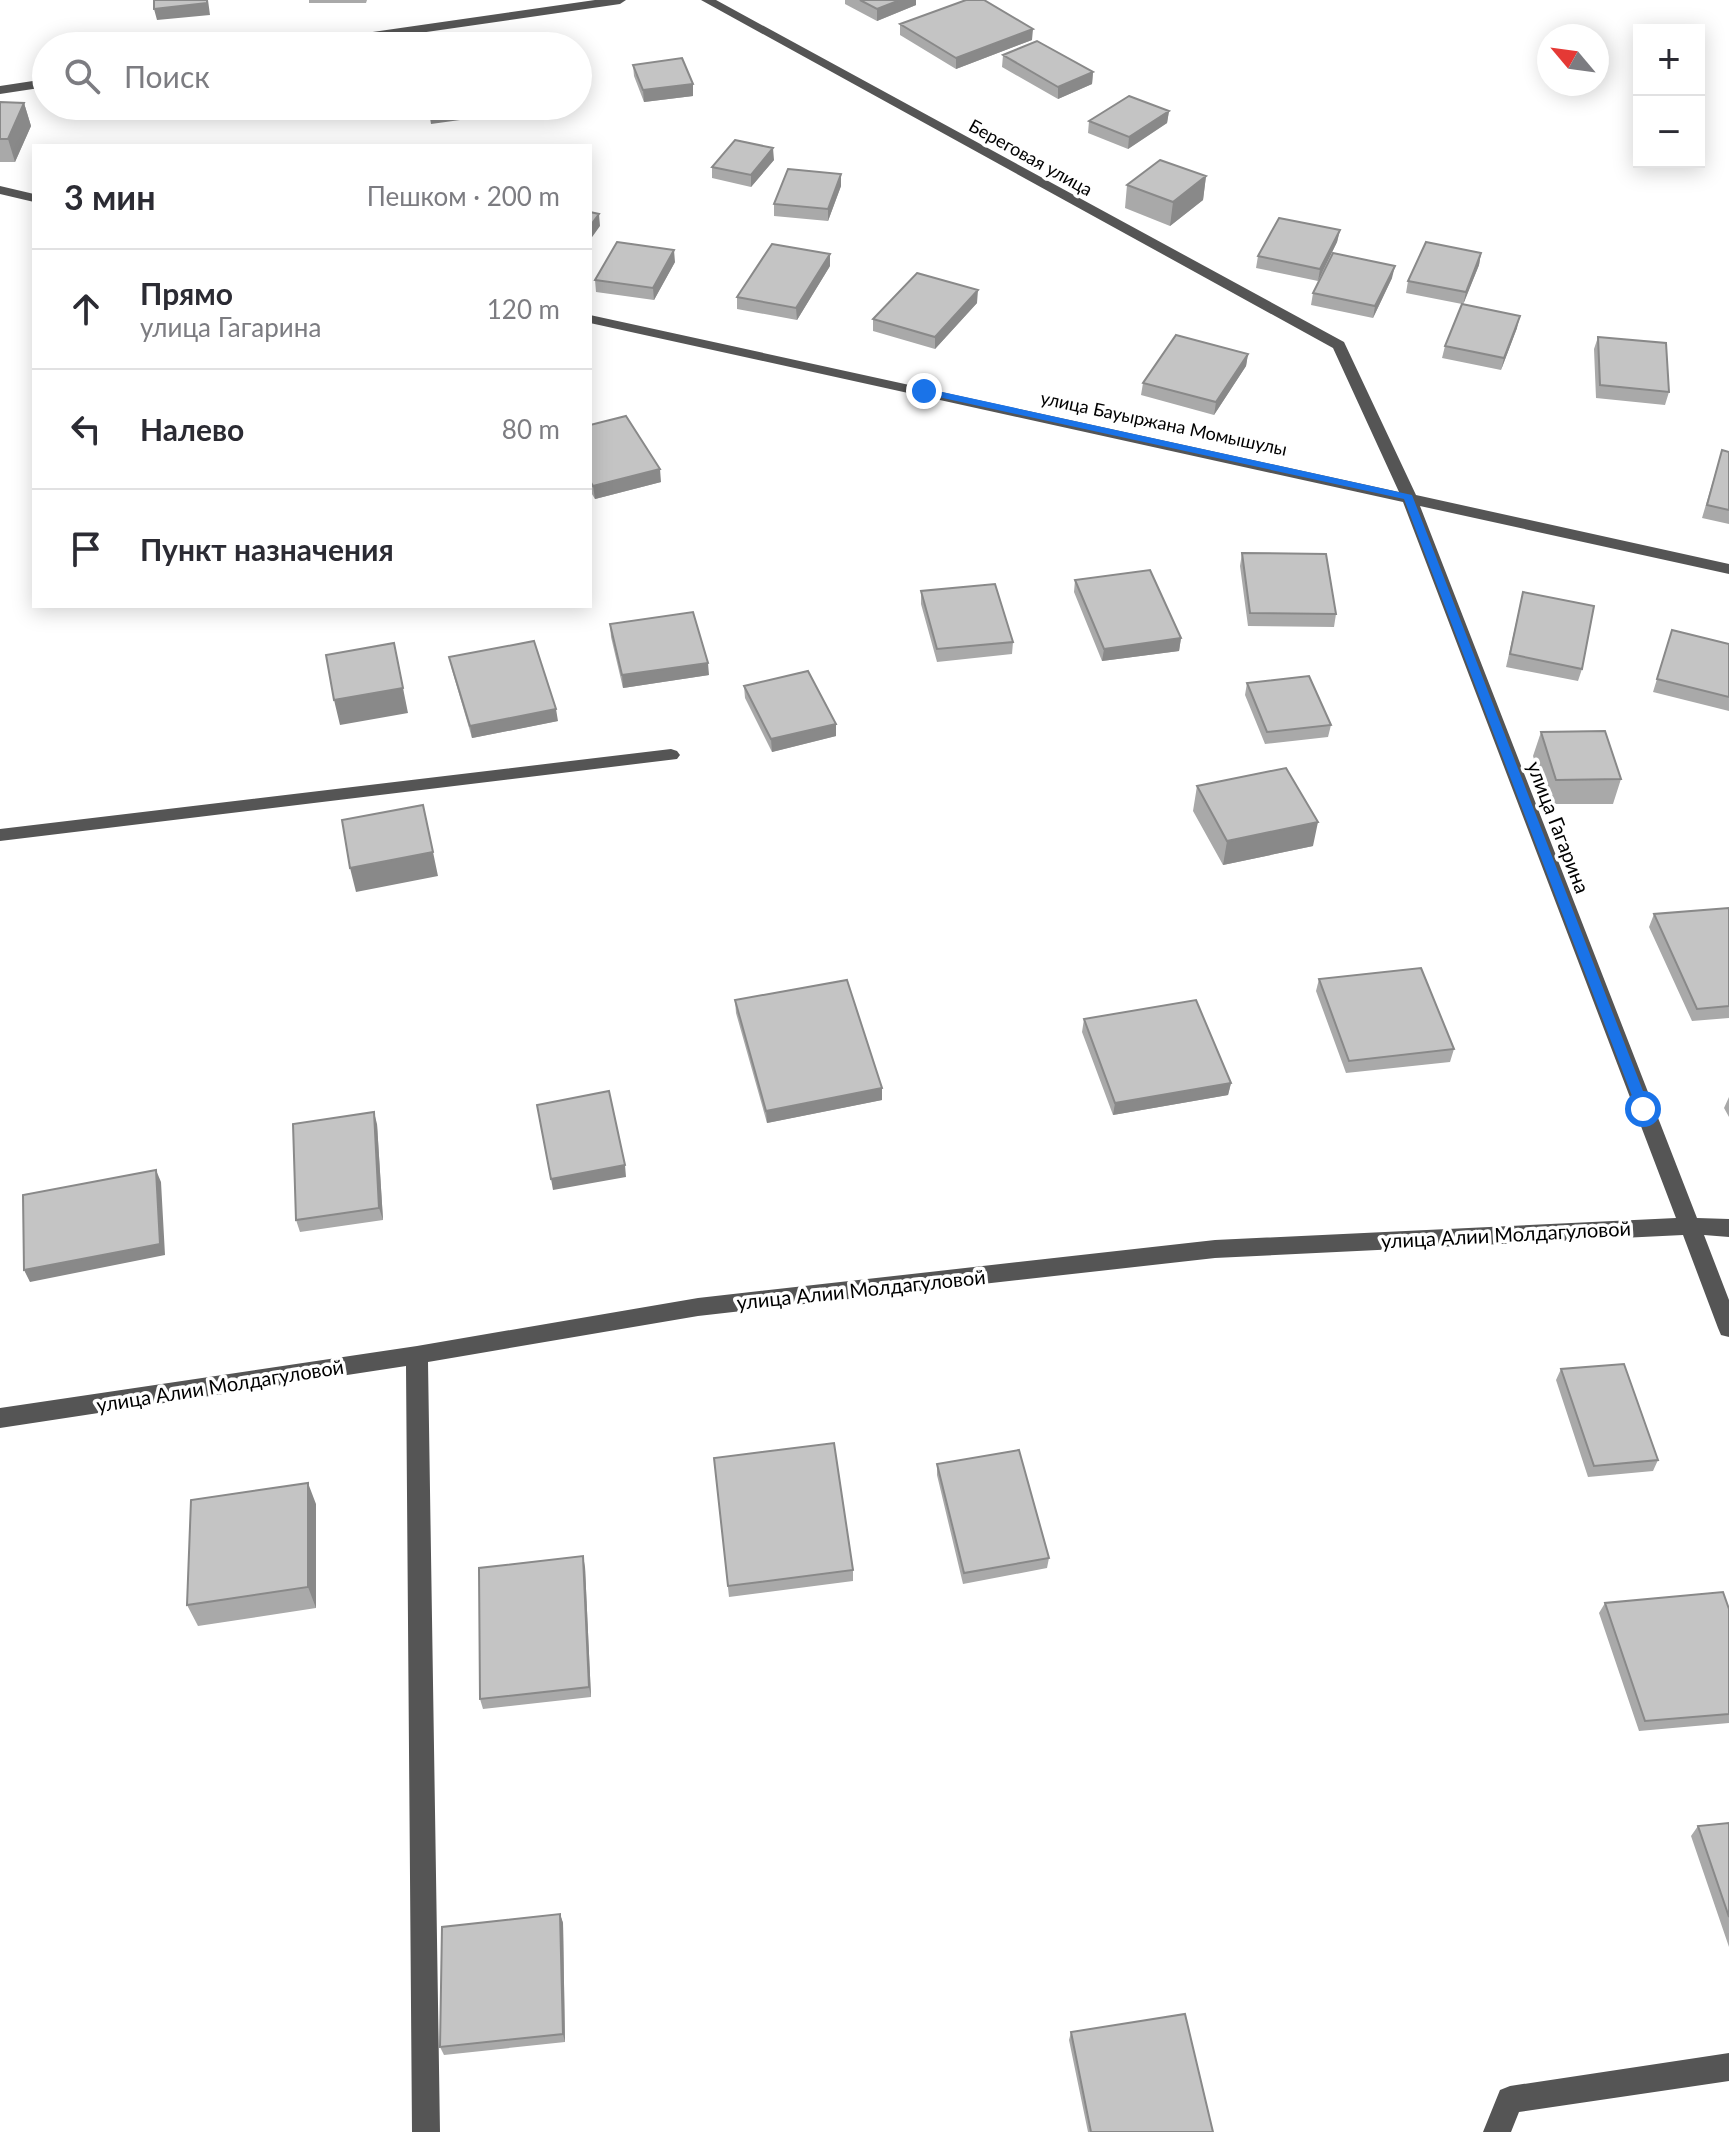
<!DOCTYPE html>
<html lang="ru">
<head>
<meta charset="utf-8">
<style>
	body { margin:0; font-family:Lato,sans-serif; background:#f2f2f3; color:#2b2b33 }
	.controls { position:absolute; right:24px; top:24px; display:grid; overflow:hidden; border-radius:0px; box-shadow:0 4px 20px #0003 }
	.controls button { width:72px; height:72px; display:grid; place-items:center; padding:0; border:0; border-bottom:2px solid #e1e1e2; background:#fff; color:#2b2b33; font:40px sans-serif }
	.compass { position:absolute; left:1537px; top:24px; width:72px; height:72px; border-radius:50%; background:#fff; box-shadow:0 4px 20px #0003; rotate:299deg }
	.stop { position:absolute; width:24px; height:24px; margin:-18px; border:6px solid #1a73e8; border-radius:50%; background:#fff }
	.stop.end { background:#1a73e8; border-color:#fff; box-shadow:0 2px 8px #0008 }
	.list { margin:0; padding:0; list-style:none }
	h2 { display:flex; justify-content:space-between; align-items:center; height:104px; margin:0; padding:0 32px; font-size:34px }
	h2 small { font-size:26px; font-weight:400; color:#7c7c81 }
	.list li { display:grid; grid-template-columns:52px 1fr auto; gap:24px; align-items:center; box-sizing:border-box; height:120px; padding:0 32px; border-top:2px solid #e1e1e2 }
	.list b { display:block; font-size:30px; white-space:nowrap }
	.list p { margin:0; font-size:26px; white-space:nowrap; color:#7c7c81 }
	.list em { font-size:26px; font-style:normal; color:#7c7c81 }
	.icon { flex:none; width:44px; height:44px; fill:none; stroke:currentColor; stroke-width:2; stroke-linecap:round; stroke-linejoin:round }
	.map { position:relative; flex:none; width:1729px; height:2132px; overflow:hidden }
	.search { position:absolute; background:#fff; box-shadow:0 4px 20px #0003; left:32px; top:32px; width:560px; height:88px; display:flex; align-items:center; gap:20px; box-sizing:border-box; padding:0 28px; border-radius:44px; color:#7c7c81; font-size:30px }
	.panel { position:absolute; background:#fff; box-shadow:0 4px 20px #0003; left:32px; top:144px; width:560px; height:464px; border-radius:0px }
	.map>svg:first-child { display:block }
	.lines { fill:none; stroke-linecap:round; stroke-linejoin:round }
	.minor { fill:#555; fill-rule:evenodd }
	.wall { fill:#a9a9a9 }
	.shaded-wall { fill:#898989 }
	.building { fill:#c4c4c4; stroke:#898989; stroke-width:2 }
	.route { fill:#1a73e8 }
	.labels { text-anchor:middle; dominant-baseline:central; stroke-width:7; stroke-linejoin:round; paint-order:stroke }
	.far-street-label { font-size:18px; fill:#000; stroke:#fff }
	.street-label { font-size:20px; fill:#000; stroke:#fff }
</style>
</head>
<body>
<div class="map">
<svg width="1729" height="2132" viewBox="0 0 1729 2132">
	<rect width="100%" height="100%" fill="#fff"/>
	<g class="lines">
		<path class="minor" d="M595 0H626L620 4 329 46H297L303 42Z
			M701 0H716L1344 342 1416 495 1729 564V574L1420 506 1697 1218 1729 1219V1237L1704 1235 1729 1300V1337L1721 1335 1718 1328 1683 1235 1215 1258 698 1316 428 1362 440 2132H412L406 1366 0 1428V1408L417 1346 698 1298 1215 1240 1676 1218 1403 502 590 323V315L1399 492 1333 348Z
			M46 79V87L0 94V86Z
			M0 186 34 194V202L0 194Z
			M671 749 677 751 680 755 677 759 0 841V829Z
			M1729 2053V2081L1519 2112 1511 2132H1483L1500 2090 1510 2086Z"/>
	</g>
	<path class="wall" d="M309 0H367L366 3H309Z
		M845 0H916V5L877 21 845 4Z
		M900 24 1032 40 956 69 900 35Z
		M1003 55 1093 72 1092 84 1058 99 1002 67Z
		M633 65 693 84V96L644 102 634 76Z
		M0 102 24 103 31 126 15 162H0Z
		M1169 111 1167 123 1128 149 1088 133 1089 121Z
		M774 160 751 187 712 178V167Z
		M841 174V186L828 221 774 216V204Z
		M1206 176 1203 200 1170 226 1125 208 1127 185Z
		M1340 230 1337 242 1318 281 1256 268 1258 256Z
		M1481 253 1479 265 1463 304 1517 328 1501 370 1442 358 1445 346 1462 304 1406 293 1408 281Z
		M675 262 654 300 596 292 595 280Z
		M830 266 797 320 737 309V297Z
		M1392 278 1373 318 1311 305 1313 293Z
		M977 303 935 349 873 331V319Z
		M1598 337 1669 392 1665 405 1596 398 1594 349Z
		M1248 354 1246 366 1214 415 1141 395 1143 383Z
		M590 425 661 482 595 499 590 491Z
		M1722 450 1729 452V524L1702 518Z
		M1242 553 1336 614 1334 627 1248 626 1240 566Z
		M1075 580 1181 638 1179 651 1102 661 1074 592Z
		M921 591 1013 642 1012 654 937 662 921 604Z
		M1523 592 1582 669 1578 681 1506 667Z
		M610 624 709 675 623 688 611 637Z
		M1672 630 1729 644V711L1653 692Z
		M449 657 558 721 472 738 452 670Z
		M1247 683 1331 725 1328 737 1265 744 1245 695Z
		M744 686 836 724V736L772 752 745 698Z
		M1541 732 1621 779 1613 804H1548L1533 756Z
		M1197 786 1313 846 1223 865 1193 811Z
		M1729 908V1018L1692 1021 1649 927 1654 914Z
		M1319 979 1454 1049 1450 1062 1346 1073 1316 991Z
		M735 1000 882 1088V1100L767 1123 736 1013Z
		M1084 1019 1231 1083 1228 1095 1113 1115 1082 1032Z
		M1729 1097V1117L1724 1108Z
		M377 1124 383 1220 300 1232 296 1220Z
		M1561 1369 1658 1460 1653 1471 1588 1477 1556 1380Z
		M714 1458 853 1570V1581L729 1597Z
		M937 1464 1049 1558 1047 1568 963 1584 937 1475Z
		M316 1504V1608L198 1626 187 1605Z
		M585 1567 591 1697 483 1709 480 1699Z
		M1605 1603 1729 1609V1723L1639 1731 1599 1613Z
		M1729 1823V1947L1691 1836 1698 1826Z
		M560 1914 563 1923 565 2042 444 2055 440 2047Z
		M1071 2032 1213 2132H1088L1069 2040Z"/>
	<path class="shaded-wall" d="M208 0 210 15 157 20 154 9Z
		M900 0H916V5L877 21V9Z
		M1033 29 1032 40 956 69V58Z
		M1093 72 1092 84 1058 99V87Z
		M693 84V96L644 102 643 90Z
		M24 103 31 126 15 162 8 139Z
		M481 106 482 117 431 124 429 112Z
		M1169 111 1167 123 1128 149 1129 137Z
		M773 148 774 160 751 187V175Z
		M841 174V186L828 221V209Z
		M1206 176 1203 200 1170 226 1173 202Z
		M599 214 600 226 590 240V226Z
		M1340 230 1337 242 1318 281 1320 269Z
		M674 250 675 262 654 300 653 288Z
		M1481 253 1479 265 1463 305 1466 292Z
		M830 254V266L797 320 796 308Z
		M1395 266 1392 278 1373 318 1375 306Z
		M978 290 977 303 935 349V337Z
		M1520 316 1517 328 1501 370 1504 358Z
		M1248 354 1246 366 1214 415 1216 402Z
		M660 469 661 482 595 499 593 486Z
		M1181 638 1179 651 1102 661 1104 649Z
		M708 663 709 675 623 688 622 675Z
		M403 688 408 713 340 725 334 700Z
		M556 709 558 721 472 738 470 726Z
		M836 724V736L772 752 771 739Z
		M1318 822 1313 846 1223 865 1227 841Z
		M433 852 438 876 356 892 350 868Z
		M1231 1083 1228 1095 1113 1115 1115 1103Z
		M882 1088V1100L767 1123 766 1111Z
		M374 1112 377 1124 383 1220 379 1208Z
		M625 1165 626 1177 553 1190 551 1179Z
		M156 1170 161 1182 165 1255 30 1282 24 1270Z
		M308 1483 316 1504V1608L308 1587Z
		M583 1556 585 1567 591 1697 589 1687Z
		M560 1914 563 1923 565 2042 563 2034Z"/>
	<path class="building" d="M154 0H207V3L154 9Z
		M860 0H900L877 9Z
		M966 0H984L1033 29 956 58 900 24Z
		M1037 41 1093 72 1058 87 1003 55Z
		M682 58 693 84 643 90 633 65Z
		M1129 96 1169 111 1129 137 1089 121Z
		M0 102 24 103 8 139H0Z
		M428 106H477L429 112Z
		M735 140 773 148 751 175 712 167Z
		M1160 160 1206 176 1173 202 1127 185Z
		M788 169 841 174 828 209 774 204Z
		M590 212 599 214 590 226Z
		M1279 218 1340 230 1320 269 1258 256Z
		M617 242 674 250 653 288 595 280Z
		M1426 242 1481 253 1466 292 1408 281Z
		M772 244 830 254 796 308 737 297Z
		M1333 253 1395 266 1375 306 1313 293Z
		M917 273 978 290 935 337 873 319Z
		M1462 304 1520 316 1504 358 1445 346Z
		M1176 335 1248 354 1216 402 1143 383Z
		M1598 337 1666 343 1669 392 1600 385Z
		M626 416 660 469 593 486 590 481V425Z
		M1722 450 1729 452V510L1707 505Z
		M1242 553 1326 554 1336 614 1250 613Z
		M1150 570 1181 638 1104 649 1075 580Z
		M995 584 1013 642 937 649 921 591Z
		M1523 592 1594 606 1582 669 1510 654Z
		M693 612 708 663 622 675 610 624Z
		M1672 630 1729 644V697L1657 679Z
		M534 641 556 709 470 726 449 657Z
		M394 643 403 688 334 700 326 655Z
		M808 671 836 724 771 739 744 686Z
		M1309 676 1331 725 1267 732 1247 683Z
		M1605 731 1621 779 1556 780 1541 732Z
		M1286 768 1318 822 1227 841 1197 786Z
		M423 805 433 852 350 868 342 820Z
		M1729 908V1006L1697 1009 1654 914Z
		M1421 968 1454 1049 1349 1061 1319 979Z
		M847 980 882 1088 766 1111 735 1000Z
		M1196 1000 1231 1083 1115 1103 1084 1019Z
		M609 1091 625 1165 551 1179 537 1105Z
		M374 1112 379 1208 296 1220 293 1124Z
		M156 1170 160 1244 24 1270 23 1195Z
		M1624 1364 1658 1460 1594 1466 1561 1369Z
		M834 1443 853 1570 728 1586 714 1458Z
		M1019 1450 1049 1558 964 1573 937 1464Z
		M308 1483V1587L187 1605 191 1500Z
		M583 1556 589 1687 480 1699 479 1568Z
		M1723 1592 1729 1609V1714L1645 1721 1605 1603Z
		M1729 1823V1917L1698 1826Z
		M560 1914 563 2034 440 2047 442 1927Z
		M1185 2014 1213 2132H1091L1071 2032Z"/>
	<path class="route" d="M924 388 1412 495 1650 1109 1648 1113H1639L1637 1109 1404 499 920 393Z"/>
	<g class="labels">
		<g class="far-street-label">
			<text transform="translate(1031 157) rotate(29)">Береговая улица</text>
			<text transform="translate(1164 423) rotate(12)">улица Бауыржана Момышулы</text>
		</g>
		<g class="street-label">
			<text transform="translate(1559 827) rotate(69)">улица Гагарина</text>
			<text transform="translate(1506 1234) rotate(-3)">улица Алии Молдагуловой</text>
			<text transform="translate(861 1289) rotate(-6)">улица Алии Молдагуловой</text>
			<text transform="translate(220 1385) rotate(-9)">улица Алии Молдагуловой</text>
		</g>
	</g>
</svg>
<div class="controls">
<button>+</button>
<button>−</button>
</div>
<svg class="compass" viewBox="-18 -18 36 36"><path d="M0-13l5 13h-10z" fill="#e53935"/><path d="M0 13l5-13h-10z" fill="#7c7c81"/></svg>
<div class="stop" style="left:1643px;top:1109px"></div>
<div class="stop end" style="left:924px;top:391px"></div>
<div class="search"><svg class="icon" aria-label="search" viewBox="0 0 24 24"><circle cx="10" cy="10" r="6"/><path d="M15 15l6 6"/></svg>Поиск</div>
<section class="panel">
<h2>3 мин<small>Пешком · 200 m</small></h2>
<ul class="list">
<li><svg class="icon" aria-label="ahead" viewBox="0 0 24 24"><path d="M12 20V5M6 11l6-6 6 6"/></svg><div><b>Прямо</b><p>улица Гагарина</p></div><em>120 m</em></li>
<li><svg class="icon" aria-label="left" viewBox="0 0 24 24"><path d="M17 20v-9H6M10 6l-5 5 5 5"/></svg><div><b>Налево</b></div><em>80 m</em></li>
<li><svg class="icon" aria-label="arrive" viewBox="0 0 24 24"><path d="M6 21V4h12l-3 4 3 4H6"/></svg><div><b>Пункт назначения</b></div></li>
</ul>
</section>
</div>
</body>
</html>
